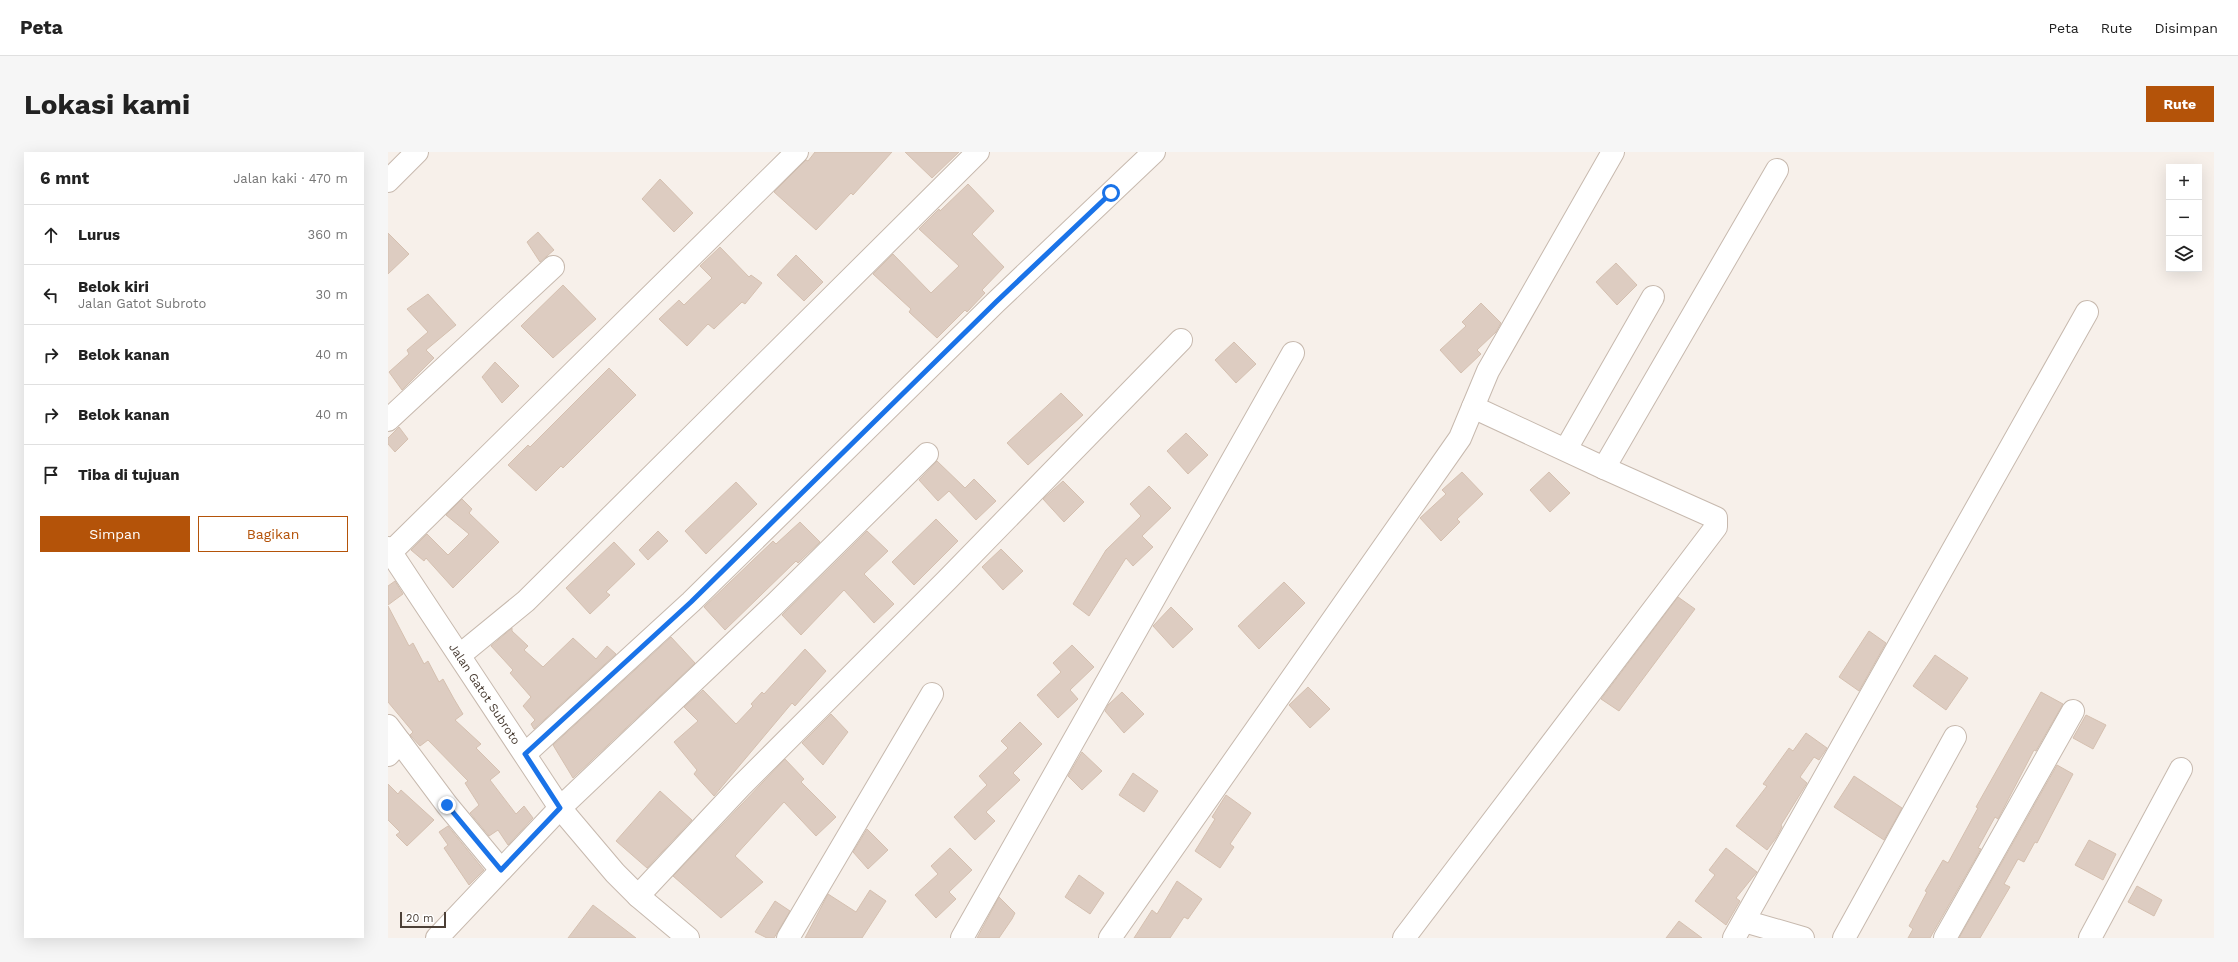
<!DOCTYPE html>
<html lang="id">
<head>
<meta charset="utf-8">
<style>
	body { margin:0; font-family:"Work Sans",sans-serif; background:#f6f6f6; color:#222 }
	.controls { position:absolute; right:12px; top:12px; display:grid; overflow:hidden; border-radius:0px; box-shadow:0 4px 16px #0002 }
	.controls button { width:36px; height:36px; display:grid; place-items:center; padding:0; border:0; border-bottom:1px solid #e0e0e0; background:#fff; color:#222; font:20px sans-serif }
	.scale { position:absolute; left:12px; bottom:10px; width:46px; box-sizing:border-box; padding-left:4px; border:2px solid #4c4037; border-top:0; font-size:11px; line-height:14px; white-space:nowrap; color:#4c4037; -webkit-text-stroke:3px #fff; paint-order:stroke }
	.stop { position:absolute; width:12px; height:12px; margin:-9px; border:3px solid #1a73e8; border-radius:50%; background:#fff }
	.stop.end { background:#1a73e8; border-color:#fff; box-shadow:0 1px 4px #0008 }
	.list { margin:0; padding:0; list-style:none }
	h2 { display:flex; justify-content:space-between; align-items:center; height:52px; margin:0; padding:0 16px; font-size:17px }
	h2 small { font-size:13px; font-weight:400; color:#767676 }
	.list li { display:grid; grid-template-columns:26px 1fr auto; gap:12px; align-items:center; box-sizing:border-box; height:60px; padding:0 16px; border-top:1px solid #e0e0e0 }
	.list b { display:block; font-size:15px; white-space:nowrap }
	.list p { margin:0; font-size:13px; white-space:nowrap; color:#767676 }
	.list em { font-size:13px; font-style:normal; color:#767676 }
	.actions { display:flex; gap:8px; padding:12px 16px }
	.actions a { flex:1; padding:9px 0; border:1px solid #b45309; border-radius:0px; text-align:center; font-size:14px; color:#b45309 }
	.actions .main { background:#b45309; color:#fff }
	.icon { flex:none; width:22px; height:22px; fill:none; stroke:currentColor; stroke-width:2; stroke-linecap:round; stroke-linejoin:round }
	.map { position:relative; flex:none; width:1826px; height:786px; overflow:hidden; border-radius:0px }
	header { display:flex; align-items:center; gap:24px; box-sizing:border-box; height:56px; padding:0 20px; background:#fff; border-bottom:1px solid #e0e0e0 }
	header strong { font-size:19px }
	nav { display:flex; gap:22px; margin-inline-start:auto; font-size:14px }
	.intro { display:flex; align-items:center; justify-content:space-between; box-sizing:border-box; height:96px; padding:0 24px }
	h1 { margin:0; font-size:28px }
	.button { padding:10px 18px; border-radius:0px; background:#b45309; color:#fff; font-size:14px; font-weight:700 }
	main { display:flex; gap:24px; padding:0 24px }
	aside { flex:1; background:#fff; border-radius:0px; box-shadow:0 4px 16px #0002 }
	.map>svg:first-child { display:block }
	.building { fill:#ddccc1; stroke:#d5c0b0 }
	.lines { fill:none; stroke-linecap:round; stroke-linejoin:round }
	.minor-casing { stroke:#c7b9ae; stroke-width:24 }
	.minor { stroke:#fff; stroke-width:22 }
	.route { stroke:#1a73e8; stroke-width:5 }
	.labels { text-anchor:middle; dominant-baseline:central; stroke-width:3; stroke-linejoin:round; paint-order:stroke }
	.street-label { font-size:12px; fill:#4c4037; stroke:#fff }
</style>
</head>
<body>
<header>
<strong>Peta</strong>
<nav><a>Peta</a><a>Rute</a><a>Disimpan</a></nav>
</header>
<div class="intro"><h1>Lokasi kami</h1><a class="button">Rute</a></div>
<main>
<aside>
<h2>6 mnt<small>Jalan kaki · 470 m</small></h2>
<ul class="list">
<li><svg class="icon" aria-label="ahead" viewBox="0 0 24 24"><path d="M12 20V5M6 11l6-6 6 6"/></svg><div><b>Lurus</b></div><em>360 m</em></li>
<li><svg class="icon" aria-label="left" viewBox="0 0 24 24"><path d="M17 20v-9H6M10 6l-5 5 5 5"/></svg><div><b>Belok kiri</b><p>Jalan Gatot Subroto</p></div><em>30 m</em></li>
<li><svg class="icon" aria-label="right" viewBox="0 0 24 24"><path d="M7 20v-9h11M14 6l5 5-5 5"/></svg><div><b>Belok kanan</b></div><em>40 m</em></li>
<li><svg class="icon" aria-label="right" viewBox="0 0 24 24"><path d="M7 20v-9h11M14 6l5 5-5 5"/></svg><div><b>Belok kanan</b></div><em>40 m</em></li>
<li><svg class="icon" aria-label="arrive" viewBox="0 0 24 24"><path d="M6 21V4h12l-3 4 3 4H6"/></svg><div><b>Tiba di tujuan</b></div></li>
</ul>
<div class="actions"><a class="main">Simpan</a><a>Bagikan</a></div>
</aside>
<div class="map">
<svg width="1826" height="786" viewBox="0 0 1826 786">
	<rect width="100%" height="100%" fill="#f7f0ea"/>
	<path class="building" d="M427 0H504L465 43 463 41 428 78 386 40 418 8 420 9Z
		M517 0H571L544 26Z
		M272 27 305 61 286 80 254 47Z
		M580 32 606 59 584 82 616 115 594 138 597 141 579 160 577 158 549 186 521 160 523 157 485 122 505 102 543 141 571 114 531 77 551 57 552 59Z
		M150 80 166 98 152 110 139 90Z
		M0 81 21 102 0 122Z
		M332 95 361 125 363 123 374 131 357 152 354 150 326 177 320 172 299 194 271 167 291 148 296 153 324 126 312 114Z
		M408 103 435 130 416 149 389 123Z
		M1228 111 1249 133 1229 153 1208 130Z
		M175 133 208 167 165 206 133 174Z
		M40 142 68 173 38 198 46 206 14 238 1 220 21 202 19 198 40 180 19 157Z
		M1093 151 1113 171 1108 180 1089 198 1093 202 1073 221 1052 198 1078 174 1074 170Z
		M846 190 868 212 848 231 827 208Z
		M107 210 131 234 114 251 94 225Z
		M221 216 248 243 175 316 173 314 148 339 120 313 140 293 142 295Z
		M673 241 695 263 640 313 619 291Z
		M11 275 20 287 7 300 0 292V286Z
		M798 281 820 303 800 322 779 299Z
		M549 309 577 336 586 327 608 349 588 368 561 339 550 349 531 328Z
		M1074 320 1095 342 1069 367 1072 370 1053 389 1032 366 1058 342 1054 338Z
		M1161 320 1182 341 1162 360 1142 338Z
		M675 329 696 350 676 370 655 347Z
		M348 330 369 352 318 402 297 379Z
		M761 334 783 356 754 384 765 395 745 414 738 406 701 464 685 452 718 398 753 364 742 352Z
		M74 347 84 357 81 361 111 390 65 436 38 406 36 409 23 398 39 382 60 403 81 382 58 363Z
		M548 367 570 389 526 433 504 410Z
		M412 370 432 390 410 411 408 409 337 478 316 455 385 389 388 392Z
		M270 379 280 389 260 408 251 398Z
		M479 379 500 399 476 422 506 452 486 471 456 438 413 483 394 463Z
		M226 390 247 412 218 440 222 443 202 462 178 436Z
		M613 397 635 419 615 438 594 415Z
		M7 429 15 442 0 453V434Z
		M896 430 917 451 871 497 850 474Z
		M1290 445 1307 457 1231 559 1213 547Z
		M0 454 21 494 25 491 36 512 40 509 51 530 55 527 66 547 75 562 67 568 93 592 88 596 112 620 102 628 128 662 136 654 145 666 120 693 110 678 101 684 82 661 91 653 77 631 80 629 40 588 32 594 22 583 25 580 0 550Z
		M783 455 805 477 785 496 765 474Z
		M124 476V479L140 494 136 498 155 515 185 486 208 507 219 494 228 502 146 577 143 572 147 568 135 554 143 545 122 521 125 518 103 494Z
		M1481 479 1498 491 1471 539 1451 525Z
		M283 485 307 511 185 626 165 593Z
		M684 493 706 515 682 538 690 547 670 566 649 543 673 520 665 511Z
		M417 497 438 519 407 554 404 551 326 644 306 622 309 618 286 590 310 569 296 555 315 538 348 572 365 554 363 552 374 540 376 542Z
		M1547 503 1580 526 1558 558 1525 534Z
		M920 535 942 557 922 576 901 553Z
		M734 540 756 562 736 581 717 559 720 553Z
		M1653 540 1675 552 1648 599 1646 598 1610 667 1607 665 1590 696 1593 697 1542 786H1520L1525 777 1521 774 1539 740 1537 739 1555 708 1560 711 1590 656 1588 655Z
		M443 562 460 580 435 613 414 591Z
		M1698 563 1718 573 1705 597 1685 586Z
		M632 570 654 592 625 621 632 628 598 660 607 669 587 688 566 665 599 633 591 624 620 596 613 589Z
		M1418 581 1439 596 1431 608 1426 605 1412 625 1419 631 1393 673 1394 675 1388 686 1379 698 1348 674 1379 634 1375 632 1401 596 1405 599Z
		M694 600 714 619 694 638 680 624Z
		M397 607 416 627 413 630 448 665 428 684 396 650 347 704 375 730 333 766 285 724Z
		M1669 613 1685 622 1649 691 1647 690 1636 710 1630 707 1616 732 1622 735 1592 786H1571Z
		M745 621 770 639 756 660 731 643Z
		M1466 624 1514 656 1496 688 1446 655Z
		M0 632 10 642 13 638 46 668 19 694 8 683 12 680 0 668Z
		M272 639 304 668 259 716 228 689Z
		M838 643 863 661 842 692 846 695 832 716 807 699 827 667 824 665Z
		M60 674 96 718 81 733 56 696 60 693 51 680Z
		M479 677 500 698 480 717 465 700Z
		M1701 688 1728 702 1715 728 1687 713Z
		M562 696 584 718 561 740 568 747 548 766 527 743 550 722 543 714Z
		M1338 696 1369 720 1348 746 1352 749 1338 773 1307 749 1327 723 1321 718Z
		M691 723 716 741 702 762 677 745Z
		M789 729 814 747 800 767 796 765 782 786H746L764 758 769 762Z
		M1749 734 1774 748 1766 764 1740 750Z
		M482 738 498 749 474 786H417L440 742 468 760Z
		M611 745 627 761 624 767 611 786H589Z
		M387 749 402 759 386 786H379L367 780Z
		M205 753 248 786H180Z
		M1291 769 1314 786H1278Z"/>
	<g class="lines">
		<defs>
			<g id="minor">
				<path d="M0 29 29 0"/>
				<path d="M0 268 165 115"/>
				<path d="M1178 297 1265 145"/>
				<path d="M1216 316 1389 18"/>
				<path id="s1" d="M0 396 172 656 227 721 250 744 300 786"/>
				<path d="M3 400 409 0"/>
				<path d="M72 503 138 449 590 0"/>
				<path d="M0 574 12 590"/>
				<path d="M137 602 303 450 608 150 766 0"/>
				<path d="M0 603 12 590 59 653 113 718"/>
				<path d="M250 744 352 635 559 428 793 188"/>
				<path d="M1356 769 1415 786"/>
				<path d="M49 786 172 656 388 451 539 302"/>
				<path d="M400 786 544 542"/>
				<path d="M574 786 905 201"/>
				<path d="M722 786 1072 286 1100 219 1225 0"/>
				<path d="M1016 786 1328 375V366L1216 316 1085 255"/>
				<path d="M1346 786 1699 160"/>
				<path d="M1456 786 1567 585"/>
				<path d="M1557 786 1685 559"/>
				<path d="M1702 786 1793 617"/>
			</g>
		</defs>
		<use href="#minor" class="minor-casing"/>
		<use href="#minor" class="minor"/>
	</g>
	<g class="lines">
		<path class="route" d="M59 653 113 718 172 656 137 602 303 450 608 150 723 41"/>
	</g>
	<g class="labels">
		<g class="street-label">
			<text stroke="none"><textPath href="#s1" startOffset="175">Jalan Gatot Subroto</textPath></text>
		</g>
	</g>
</svg>
<div class="controls">
<button>+</button>
<button>−</button>
<button><svg class="icon" aria-label="layers" viewBox="0 0 24 24"><path d="M12 4l9 5-9 5-9-5zM3 14l9 5 9-5"/></svg></button>
</div>
<div class="scale">20 m</div>
<div class="stop" style="left:723px;top:41px"></div>
<div class="stop end" style="left:59px;top:653px"></div>
</div>
</main>
</body>
</html>
